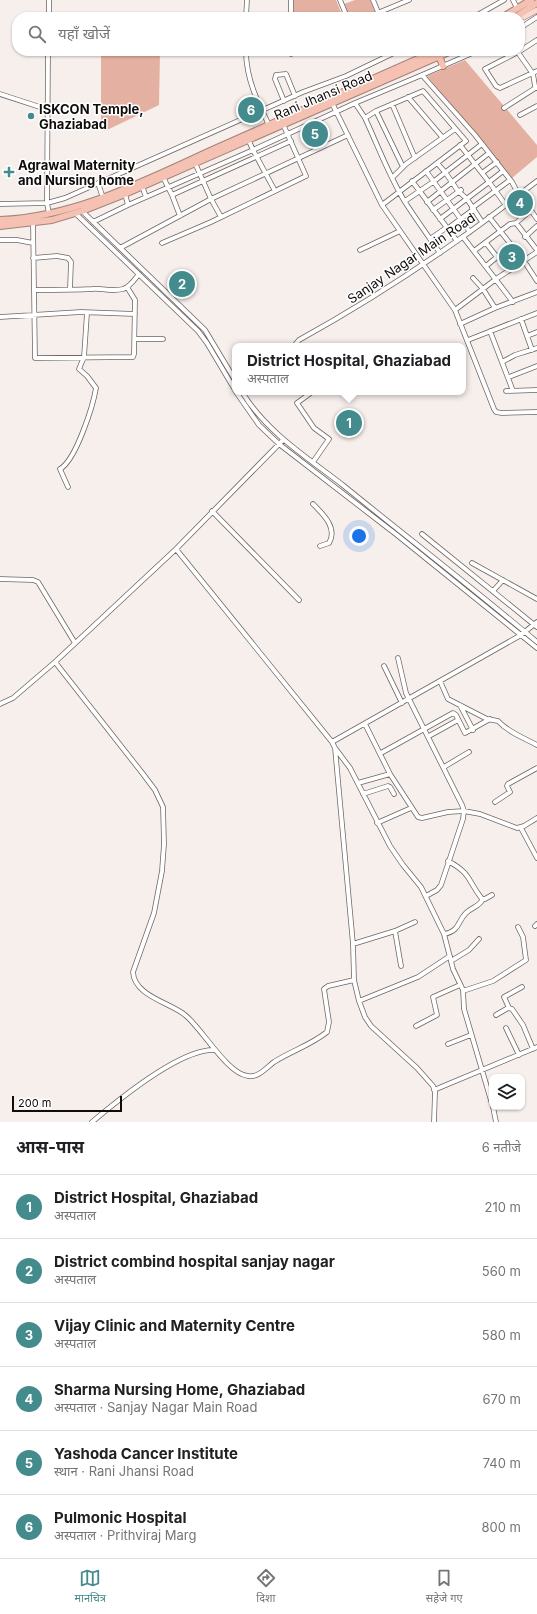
<!DOCTYPE html>
<html lang="hi">
<head>
<meta charset="utf-8">
<style>
	body { margin:0; font-family:Inter,"Noto Sans Devanagari",sans-serif; background:#f6f6f6; color:#202124 }
	.controls { position:absolute; right:12px; bottom:12px; display:grid; overflow:hidden; border-radius:8px; box-shadow:0 1px 3px #0004 }
	.controls button { width:36px; height:36px; display:grid; place-items:center; padding:0; border:0; border-bottom:1px solid #e0e0e0; background:#fff; color:#202124; font:20px sans-serif }
	.scale { position:absolute; left:12px; bottom:10px; width:110px; box-sizing:border-box; padding-left:4px; border:2px solid #0f0c0b; border-top:0; font-size:11px; line-height:14px; white-space:nowrap; color:#0f0c0b; -webkit-text-stroke:3px #fff; paint-order:stroke }
	.you { position:absolute; left:359px; top:536px; width:14px; height:14px; margin:-10px; border:3px solid #fff; border-radius:50%; background:#1a73e8; box-shadow:0 0 0 6px #1a73e833 }
	.badge { display:grid; place-items:center; width:26px; height:26px; border-radius:50%; background:#438b8d; color:#fff; font-size:13px; font-weight:700 }
	.pin { position:absolute; translate:-50% -50%; border:2px solid #fff; box-shadow:0 1px 4px #0006 }
	.popup { position:absolute; left:232px; top:343px; width:234px; height:52px; box-sizing:border-box; display:grid; place-content:center; border-radius:8px; background:#fff; filter:drop-shadow(0 1px 3px #0005); font-size:13px; white-space:nowrap; color:#757577 }
	.popup b { font-size:15px; color:#202124 }
	.popup::after { content:''; position:absolute; left:50%; top:100%; margin-left:-8px; border:8px solid transparent; border-top-color:#fff }
	.list { margin:0; padding:0; list-style:none }
	h2 { display:flex; justify-content:space-between; align-items:center; height:52px; margin:0; padding:0 16px; font-size:17px }
	h2 small { font-size:13px; font-weight:400; color:#757577 }
	.list li { display:grid; grid-template-columns:26px 1fr auto; gap:12px; align-items:center; box-sizing:border-box; height:64px; padding:0 16px; border-top:1px solid #e0e0e0 }
	.list b { display:block; font-size:15px; white-space:nowrap }
	.list p { margin:0; font-size:13px; white-space:nowrap; color:#757577 }
	.list em { font-size:13px; font-style:normal; color:#757577 }
	.icon { flex:none; width:22px; height:22px; fill:none; stroke:currentColor; stroke-width:2; stroke-linecap:round; stroke-linejoin:round }
	.map { position:relative; flex:none; width:537px; height:1122px; overflow:hidden }
	.search { position:absolute; background:#fff; box-shadow:0 1px 3px #0004; left:12px; right:12px; top:12px; height:44px; display:flex; align-items:center; gap:10px; box-sizing:border-box; padding:0 14px; border-radius:16px; color:#757577; font-size:15px }
	.sheet { height:436px; background:#fff }
	nav { display:flex; justify-content:space-around; align-items:center; box-sizing:border-box; height:56px; border-top:1px solid #e0e0e0; background:#fff; font-size:11px; color:#757577 }
	nav a { display:grid; justify-items:center; gap:2px }
	nav .on { color:#438b8d }
	.map>svg:first-child { display:block }
	.green { fill:#e4b0a1 }
	.lines { fill:none; stroke-linecap:round; stroke-linejoin:round }
	.minor-casing { stroke:#6d6664; stroke-width:5.5 }
	.major-casing { stroke:#a48278; stroke-width:6 }
	.highway-casing { stroke:#a48278; stroke-width:8 }
	.minor { stroke:#fff; stroke-width:4 }
	.major { stroke:#f9dad1; stroke-width:5 }
	.highway { stroke:#f5c1b2; stroke-width:6 }
	.poi-dot { fill:#438b8d; stroke:#fff; stroke-width:1.5 }
	.labels { text-anchor:middle; dominant-baseline:central; stroke-width:3; stroke-linejoin:round; paint-order:stroke }
	.street-label { font-size:13px; fill:#0f0c0b; stroke:#fff }
	.poi-label { font-size:13px; font-weight:bold; fill:#0f0c0b; stroke:#fff; text-anchor:start }
</style>
</head>
<body>
<div class="map">
<svg width="537" height="1122" viewBox="0 0 537 1122">
	<rect width="100%" height="100%" fill="#f7efec"/>
	<path class="green" d="M294 0H336L343 17H294Z
		M355 0H370L375 12 361 17H349L344 4Z
		M101 52H160L159 105 105 131 101 129Z
		M465 60 537 145V157L512 178 427 76Z"/>
	<g class="lines">
		<defs>
			<path id="minor" d="M291 0V17
				M340 0 347 17
				M373 0 380 17
				M513 0 517 8
				M49 17V0
				M246 17 247 0
				M368 17 409 0
				M474 17 504 0
				M520 28 537 17
				M48 51 47 203 49 214
				M246 51C246 79 258 103 270 127
				M291 51V54L297 51
				M477 51 422 75 475 135 512 182 521 199 526 203 537 219
				M517 51 533 74 535 86 537 88
				M520 51 485 69 496 86 500 88 537 71
				M520 51 537 40
				M0 94 49 110
				M408 97 443 138
				M284 101 275 79 276 75 286 74 295 96
				M332 103 382 205 455 310 494 409 496 412 502 413 537 412
				M392 104 415 158
				M504 108 537 87
				M376 111 403 167
				M520 115 537 106
				M365 118 355 103 422 75
				M248 139 253 150 355 103
				M195 163 211 199 221 217
				M437 163 445 172 458 191 467 199 482 222
				M426 171 470 232
				M503 171 489 182 505 204
				M482 173 497 162
				M163 177 172 195 180 216
				M393 177 406 164 455 129
				M412 181 457 241
				M98 183 103 198
				M142 186 146 197
				M125 194 128 205 253 150 275 191
				M172 195 291 141
				M405 201 433 182 482 144
				M427 202 489 153
				M0 204 47 203 65 198 303 92 346 76 398 51
				M382 205 466 141 423 91 376 111 365 118C378 146 389 176 405 202 416 219 428 236 440 253
				M472 208 510 180
				M433 210 461 190
				M82 211 205 330 235 380
				M75 213 198 331 207 343 235 390
				M489 217 524 261 537 281
				M440 219 489 182 460 145
				M33 222 35 358 133 357 134 354 135 300 127 287
				M93 222 128 205
				M516 223 537 250
				M447 229 474 209
				M463 237 513 302
				M525 237 537 226
				M430 239 446 228
				M0 240H17L33 243
				M162 243 211 222 306 176 283 124
				M486 243 497 257
				M120 248 211 199 348 135
				M360 250 400 231
				M474 251 510 224 516 223 531 210
				M33 258 57 256 68 258 71 262 70 289
				M486 266 497 257 512 248
				M473 278 483 289 495 308
				M34 290C53 290 73 290 92 289 102 288 114 292 123 289 130 287 135 279 139 274
				M455 310 496 279 537 252
				M0 317 81 312 135 314
				M521 319 532 350
				M460 324 495 308 537 292
				M490 331 513 391
				M527 336 537 332
				M135 339H163
				M468 340 537 313
				M294 346 299 340C355 309 409 275 461 238 487 220 512 200 537 181
				M502 362 515 355 537 348
				M509 377 537 366
				M506 391 537 390
				M236 392 259 425 279 444 397 535 537 648
				M242 392C267 433 307 457 344 486 408 538 474 589 537 642
				M312 392 297 403 314 428 329 439 313 462
				M68 487 60 469C76 460 93 406 96 388L87 376 79 369 84 357 87 313
				M313 504C323 514 338 528 329 543L320 546
				M212 511 299 600
				M422 534 537 627
				M176 549 332 742 335 748 353 944 354 980 359 1001 365 1017 371 1026 417 1068 433 1086 435 1092 434 1122
				M472 563 537 599
				M0 579 33 580 38 582 75 643
				M493 591 503 580
				M398 658 406 693 462 805 464 811 463 819 441 885 437 890 426 896
				M55 662 143 774 155 790 163 807 164 844 162 871 154 913 133 972C134 996 171 1003 185 1015 201 1027 227 1074 248 1076 258 1078 266 1068 274 1062 291 1051 311 1045 327 1032L329 1022 324 989 328 986 354 980
				M384 666 402 703
				M440 681 448 699 487 719 498 721C508 732 524 738 537 745
				M0 704 13 698 55 662 176 549 283 440
				M460 705 473 730
				M365 724 390 774 418 817 422 818 448 812 464 811 480 814 517 828 524 826 537 818
				M429 736 458 720
				M332 742 521 635 537 622
				M335 748 350 768 390 846 403 865 421 887 444 934 453 969 463 990 464 1009 492 1104
				M381 753 453 713 456 715 465 733 490 719
				M444 767 469 752
				M358 783 390 774
				M363 794 388 786 390 787 394 794
				M495 802 510 792 507 786 508 784 537 768
				M377 823 411 808
				M521 828 537 858
				M448 861C472 874 467 880 482 899H485L492 895
				M535 926 537 924
				M395 931 401 966
				M444 934C460 931 457 922 466 913 472 907 479 907 483 899
				M353 944 395 931 415 922
				M451 961 469 950 479 939
				M463 991 493 981 526 960 523 937 518 927
				M359 1001 418 977 450 956
				M509 1008 504 997 522 987
				M496 1015 508 1008 512 1009 523 1025 533 1049
				M416 1026 437 1015 433 997 460 985
				M506 1028 519 1055
				M448 1044 471 1035
				M434 1090 537 1047
				M493 1107 496 1122
				M92 1122C118 1100 181 1048 215 1050"/>
			<path id="major" d="M519 15 524 17 537 10"/>
			<path id="highway" d="M503 17 531 0
				M516 17 537 3
				M439 56 443 66
				M0 220C77 217 148 179 217 148 290 115 363 83 436 51
				M0 226 52 220 82 211 120 196 451 51"/>
		</defs>
		<use href="#minor" class="minor-casing"/>
		<use href="#major" class="major-casing"/>
		<use href="#highway" class="highway-casing"/>
		<use href="#minor" class="minor"/>
		<use href="#major" class="major"/>
		<use href="#highway" class="highway"/>
	</g>
	<g class="poi-dot">
		<circle cx="31" cy="116" r="4"/>
		<path d="M7 166h4v4h4v4h-4v4h-4v-4h-4v-4h4z"/>
	</g>
	<g class="labels">
		<g class="street-label">
			<text transform="translate(323 95) rotate(-23)">Rani Jhansi Road</text>
			<text transform="translate(411 258) rotate(-34)">Sanjay Nagar Main Road</text>
		</g>
		<g class="poi-label">
			<text x="39" y="109">ISKCON Temple,<tspan x="39" dy="15">Ghaziabad</tspan></text>
			<text x="18" y="165">Agrawal Maternity<tspan x="18" dy="15">and Nursing home</tspan></text>
		</g>
	</g>
</svg>
<div class="controls">
<button><svg class="icon" aria-label="layers" viewBox="0 0 24 24"><path d="M12 4l9 5-9 5-9-5zM3 14l9 5 9-5"/></svg></button>
</div>
<div class="scale">200 m</div>
<div class="you"></div>
<div class="pin badge" style="left:349px;top:423px">1</div>
<div class="popup"><b>District Hospital, Ghaziabad</b>अस्पताल</div>
<div class="pin badge" style="left:182px;top:284px">2</div>
<div class="pin badge" style="left:512px;top:257px">3</div>
<div class="pin badge" style="left:520px;top:203px">4</div>
<div class="pin badge" style="left:315px;top:134px">5</div>
<div class="pin badge" style="left:251px;top:110px">6</div>
<div class="search"><svg class="icon" aria-label="search" viewBox="0 0 24 24"><circle cx="10" cy="10" r="6"/><path d="M15 15l6 6"/></svg>यहाँ खोजें</div>
</div>
<section class="sheet">
<h2>आस-पास<small>6 नतीजे</small></h2>
<ul class="list">
<li><span class="badge">1</span><div><b>District Hospital, Ghaziabad</b><p>अस्पताल</p></div><em>210 m</em></li>
<li><span class="badge">2</span><div><b>District combind hospital sanjay nagar</b><p>अस्पताल</p></div><em>560 m</em></li>
<li><span class="badge">3</span><div><b>Vijay Clinic and Maternity Centre</b><p>अस्पताल</p></div><em>580 m</em></li>
<li><span class="badge">4</span><div><b>Sharma Nursing Home, Ghaziabad</b><p>अस्पताल · Sanjay Nagar Main Road</p></div><em>670 m</em></li>
<li><span class="badge">5</span><div><b>Yashoda Cancer Institute</b><p>स्थान · Rani Jhansi Road</p></div><em>740 m</em></li>
<li><span class="badge">6</span><div><b>Pulmonic Hospital</b><p>अस्पताल · Prithviraj Marg</p></div><em>800 m</em></li>
</ul>
</section>
<nav>
<a class="on"><svg class="icon" aria-label="map" viewBox="0 0 24 24"><path d="M3 6l6-2 6 2 6-2v14l-6 2-6-2-6 2zM9 4v14M15 6v14"/></svg>मानचित्र</a>
<a><svg class="icon" aria-label="directions" viewBox="0 0 24 24"><path d="M12 3l9 9-9 9-9-9zM9 14v-3h6M13 9l2 2-2 2"/></svg>दिशा</a>
<a><svg class="icon" aria-label="saved" viewBox="0 0 24 24"><path d="M7 4h10v16l-5-4-5 4z"/></svg>सहेजे गए</a>
</nav>
</body>
</html>
